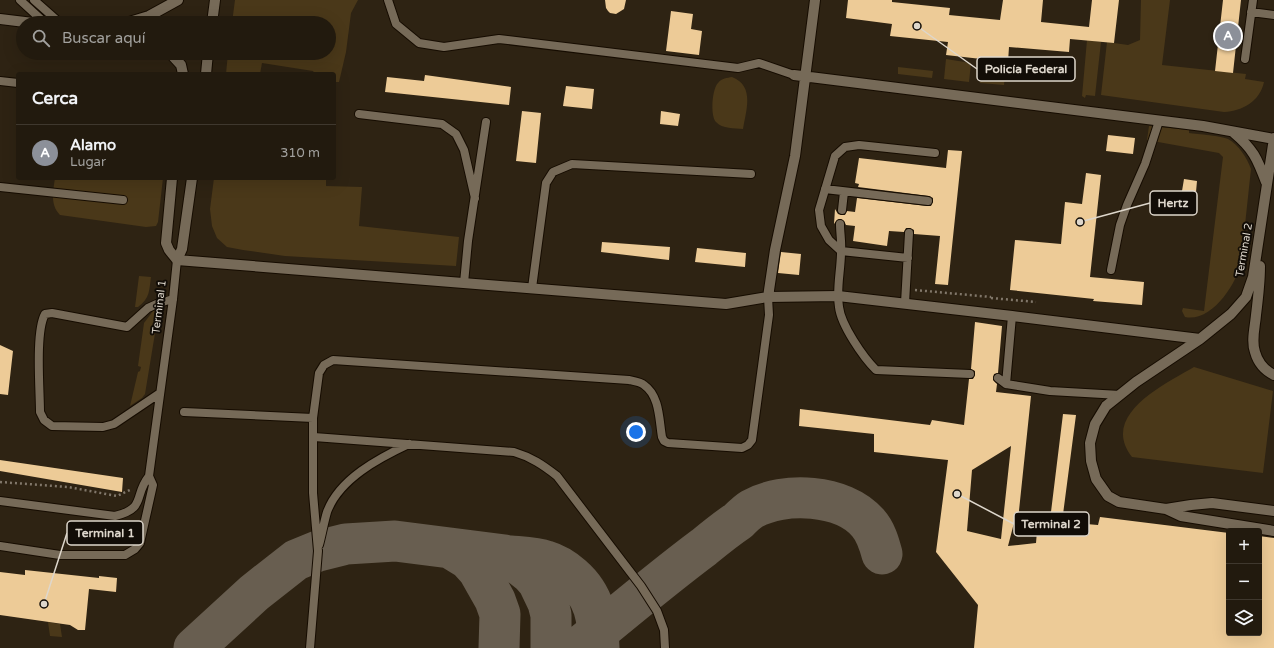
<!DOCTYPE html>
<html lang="es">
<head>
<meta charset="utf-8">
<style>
	body { margin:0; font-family:"Varela Round",sans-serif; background:#2e271c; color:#f1f3f6 }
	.controls { position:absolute; right:12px; bottom:12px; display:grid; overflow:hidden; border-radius:4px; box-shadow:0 4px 16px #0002 }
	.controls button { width:36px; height:36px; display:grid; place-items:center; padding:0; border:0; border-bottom:1px solid #3f382e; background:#221a0e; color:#f1f3f6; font:20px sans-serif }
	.you { position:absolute; left:636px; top:432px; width:14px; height:14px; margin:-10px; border:3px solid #fff; border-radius:50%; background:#1a73e8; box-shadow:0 0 0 6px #1a73e833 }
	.badge { display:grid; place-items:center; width:26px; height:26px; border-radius:50%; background:#8c9099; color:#fff; font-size:13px; font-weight:700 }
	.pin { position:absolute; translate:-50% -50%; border:2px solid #fff; box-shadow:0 1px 4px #0006 }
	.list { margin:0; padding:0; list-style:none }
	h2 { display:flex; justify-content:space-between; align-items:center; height:52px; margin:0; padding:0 16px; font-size:17px }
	h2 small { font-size:13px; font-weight:400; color:#a2a19e }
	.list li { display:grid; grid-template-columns:26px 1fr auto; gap:12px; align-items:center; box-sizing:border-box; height:56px; padding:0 16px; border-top:1px solid #3f382e }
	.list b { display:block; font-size:15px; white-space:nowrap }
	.list p { margin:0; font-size:13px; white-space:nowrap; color:#a2a19e }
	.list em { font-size:13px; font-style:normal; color:#a2a19e }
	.icon { flex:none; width:22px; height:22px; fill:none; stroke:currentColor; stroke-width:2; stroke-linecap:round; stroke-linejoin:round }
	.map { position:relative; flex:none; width:1274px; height:648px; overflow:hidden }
	.search { position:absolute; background:#221a0e; box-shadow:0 4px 16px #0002; left:16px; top:16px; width:320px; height:44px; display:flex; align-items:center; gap:10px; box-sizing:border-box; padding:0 14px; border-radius:22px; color:#a2a19e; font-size:15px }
	.panel { position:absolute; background:#221a0e; box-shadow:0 4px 16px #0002; left:16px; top:72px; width:320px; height:108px; border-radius:4px }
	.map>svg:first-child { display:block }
	.green { fill:#4a3819 }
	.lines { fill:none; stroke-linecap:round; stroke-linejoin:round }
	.taxiway { stroke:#685e50; stroke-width:41 }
	.building { fill:#edcb97; fill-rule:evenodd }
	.lane-casing { stroke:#160c01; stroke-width:10 }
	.street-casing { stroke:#160c01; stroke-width:12 }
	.path { stroke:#81776a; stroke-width:2.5; stroke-dasharray:2 3; stroke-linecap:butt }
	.lane { stroke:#766a58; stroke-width:8 }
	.street { stroke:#766a58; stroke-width:10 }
	.labels { text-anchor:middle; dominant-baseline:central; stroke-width:4; stroke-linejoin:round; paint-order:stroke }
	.street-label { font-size:11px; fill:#ded7cc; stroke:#120d07 }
	.leader { fill:none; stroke:#ded7cc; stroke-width:1.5 }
	.callout-dot { fill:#ded7cc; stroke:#120d07; stroke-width:1.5 }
	.callout { fill:#120d07; stroke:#ded7cc; stroke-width:1.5 }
	.callout-label { font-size:12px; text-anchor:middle; font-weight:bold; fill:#ded7cc }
</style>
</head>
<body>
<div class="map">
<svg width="1274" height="648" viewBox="0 0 1274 648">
	<rect width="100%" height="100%" fill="#2e2313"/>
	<path class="green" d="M235 0H358L351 13 346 52 339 82H334V74H315L313 71 262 63 260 74H226L228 53H329V23H232Z
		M1141 0H1170L1162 65 1246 74 1245 79 1264 82C1260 101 1243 111 1224 112L1101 95 1107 42 1128 45 1140 40Z
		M1087 40 1101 42 1095 96 1086 95 1085 98 1082 96Z
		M946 59 971 63 969 82 944 79Z
		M982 63 1006 66 1004 85 980 83Z
		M898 67 933 71 932 78 898 74Z
		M732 77C755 86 746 110 743 129 735 128 722 129 716 122 710 116 712 89 718 83 722 78 727 78 732 77Z
		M1149 126 1189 130V133C1198 134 1222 136 1228 139 1239 145 1247 158 1251 169L1241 262C1237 284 1211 323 1185 317L1182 311 1183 308 1204 311 1223 157 1219 153 1147 140Z
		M55 178H163L158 222 156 226 146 227 60 215C50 205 53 192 55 178Z
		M214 178H326V186L362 187 359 226 459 237 456 266 285 256 243 250 227 247 217 238 212 226 210 209Z
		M139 276 151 277C149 291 150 298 138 307H135Z
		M156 307H158L159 309 145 394 142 398 130 406 138 372 140 371 141 367 138 366 144 323Z
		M1194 367 1273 391 1263 473 1132 457C1099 415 1165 384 1194 367Z
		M48 622 60 624 62 637 50 636Z"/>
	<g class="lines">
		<path class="taxiway" d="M450 548 468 559 478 570 495 600 500 614 499 648
			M510 556C521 557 535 557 546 561 556 564 564 569 572 576 595 596 598 619 599 648
			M194 648 254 593 296 560 318 551 346 544 395 541 505 555 521 566 531 574 538 582 548 603 551 615V648
			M578 648C620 614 661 579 704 547 715 538 726 529 738 521 742 517 747 512 752 509 784 491 843 494 868 523 876 532 879 543 882 554"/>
	</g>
	<path class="building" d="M605 0H626L624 9 616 14 610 13 608 11 606 8Z
		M848 0H892V2L950 8 949 15 1000 20 1003 0H1043L1041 22 1089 27 1092 0H1119L1114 43 1070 39 1069 52 1009 47 1008 62 946 55 948 42 890 36 892 24 846 18Z
		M1223 0H1241L1233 73 1215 71Z
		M671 11 693 14 691 29 702 31 699 55 666 51Z
		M425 75 511 87 509 105 385 92 387 77 424 81Z
		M566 86 594 89 592 109 563 106Z
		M522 111 541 113 536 163 516 161Z
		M661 111 680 114 678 126 660 124Z
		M1108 135 1135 138 1133 154 1106 151Z
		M948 150 962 151 948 285 935 284 940 236 914 234V230L910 228H906L904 232 889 231 887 246 853 241 855 226 846 225 844 221 840 219 837 220 834 224 835 209 838 214 841 215H845L847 211 855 212 857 198 927 206H931L933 202V198L929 196 858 187 859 184 855 183 859 158 946 168Z
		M1086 173 1101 175 1090 277 1144 282 1142 305 1093 301 1094 299 1010 290 1015 240 1061 244 1065 202 1082 204Z
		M1184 179 1197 181 1196 192 1182 191Z
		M602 242 670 247 669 260 601 252Z
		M697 248 746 253 745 267 695 262Z
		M781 252 801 254 799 275 778 273Z
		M975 322 1002 326 998 373 994 374 993 378V380L997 384 996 392 1031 396 1018 520 1015 519 1008 546 1036 543 1038 519 1050 520 1063 414 1076 415 1062 522 1098 525 1100 517 1229 533V633H1259V536L1274 538V648H974L978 605 936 552 948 460 874 452V434L799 426 800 409 930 425 932 420 964 425 969 379H973L975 375V371L971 369ZM1011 446 1001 539 967 531 972 470Z
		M0 345 13 351 8 395 0 394Z
		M0 460 123 478 122 492 0 471Z
		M25 570 99 578V576L117 578 116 592 89 589 85 630H78L70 625 0 615V572L25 575Z"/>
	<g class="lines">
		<defs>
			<path id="lane" d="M20 0 45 23
				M34 0 60 23
				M388 0 396 24 419 43 444 47 499 39 738 68 759 63 794 75
				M1251 12 1274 15
				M1245 59 1253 0
				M0 81 18 83
				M359 114 442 124 456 134 464 150 475 198
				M0 187 123 200
				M825 189 928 201
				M842 210 844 192
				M840 224C840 234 842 243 841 252 841 270 836 289 839 307 841 325 863 357 876 370L970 374
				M908 258 841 251 829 240 821 226 819 210 835 156 845 147 859 145 935 153
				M1111 270 1120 225 1127 205 1145 164 1159 121
				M464 283 468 241 486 122
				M532 288 546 183 553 172 572 164 751 174
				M905 303 909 233
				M1012 316 1006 384 1050 391 1120 395
				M998 378 1006 384
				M160 393 114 424 103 427 52 426 44 420 40 412C40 390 35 332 45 314L52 313 127 327 148 308 159 303 173 299
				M184 412 313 418
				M314 437 514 452C531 457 543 465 557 476L641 586 657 611 664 630 665 648
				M149 476 173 299 177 260
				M0 501 115 516C147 508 133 496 149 476L153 485 140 543 135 549 125 555H60L0 546
				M319 545C322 534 324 522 327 512 339 479 379 458 409 444
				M310 648 318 551 313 493V418L319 373 324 365 333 360 629 380C634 381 641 382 644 385 660 396 659 420 662 437L664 441 668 443 742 448 748 445 752 440 769 315 768 297"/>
			<path id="street" d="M0 19 33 23
				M126 23 149 16 178 0
				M212 23 215 0
				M170 53 181 65 183 74
				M206 74 208 53
				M794 75 1203 126 1274 139
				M1234 133C1253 149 1257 158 1266 182
				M1274 138 1253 277 1246 297 1231 314 1200 339 1136 382 1106 406 1095 424 1090 443 1091 461 1096 479 1108 496 1119 502 1166 509 1181 516 1274 531
				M172 178 166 243 169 250 177 260 182 249 192 178
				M177 260 726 304 768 297 838 296 1012 316 1200 339
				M1260 266C1260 283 1258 299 1256 315 1255 327 1251 341 1255 352 1258 363 1264 370 1274 375
				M768 297 775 250 795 156 815 0
				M1166 509 1191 505 1212 503 1274 511"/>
		</defs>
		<use href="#lane" class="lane-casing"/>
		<use href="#street" class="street-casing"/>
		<path class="path" d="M915 290 991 297
			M991 298 1036 302
			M0 482 68 487 117 496 130 490"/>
		<use href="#lane" class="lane"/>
		<use href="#street" class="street"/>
	</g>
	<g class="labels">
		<g class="street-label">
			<text transform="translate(1244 250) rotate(-80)">Terminal 2</text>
			<text transform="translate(159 307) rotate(-83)">Terminal 1</text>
		</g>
	</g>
	<path class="leader" d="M917 26L977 69M1080 222L1150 203M957 494L1014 524M44 604L67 533"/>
	<g class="callout-dot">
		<circle cx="917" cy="26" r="4"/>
		<circle cx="1080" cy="222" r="4"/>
		<circle cx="957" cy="494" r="4"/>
		<circle cx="44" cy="604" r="4"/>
	</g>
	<g class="callout">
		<rect x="977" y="57" width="98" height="24" rx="4"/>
		<rect x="1150" y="191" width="47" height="24" rx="4"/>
		<rect x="1014" y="512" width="75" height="24" rx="4"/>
		<rect x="67" y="521" width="76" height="24" rx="4"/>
	</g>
	<g class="callout-label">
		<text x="1026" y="73">Policía Federal</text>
		<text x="1173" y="207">Hertz</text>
		<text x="1051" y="528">Terminal 2</text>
		<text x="105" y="537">Terminal 1</text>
	</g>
</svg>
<div class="controls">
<button>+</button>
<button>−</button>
<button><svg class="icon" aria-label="layers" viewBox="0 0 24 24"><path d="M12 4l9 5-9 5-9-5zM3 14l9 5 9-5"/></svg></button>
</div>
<div class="you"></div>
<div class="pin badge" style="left:1228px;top:36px">A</div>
<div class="search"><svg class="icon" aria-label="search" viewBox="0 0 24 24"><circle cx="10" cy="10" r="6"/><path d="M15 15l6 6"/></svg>Buscar aquí</div>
<section class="panel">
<h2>Cerca<small></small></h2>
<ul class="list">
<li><span class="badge">A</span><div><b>Alamo</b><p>Lugar</p></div><em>310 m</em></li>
</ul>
</section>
</div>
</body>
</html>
